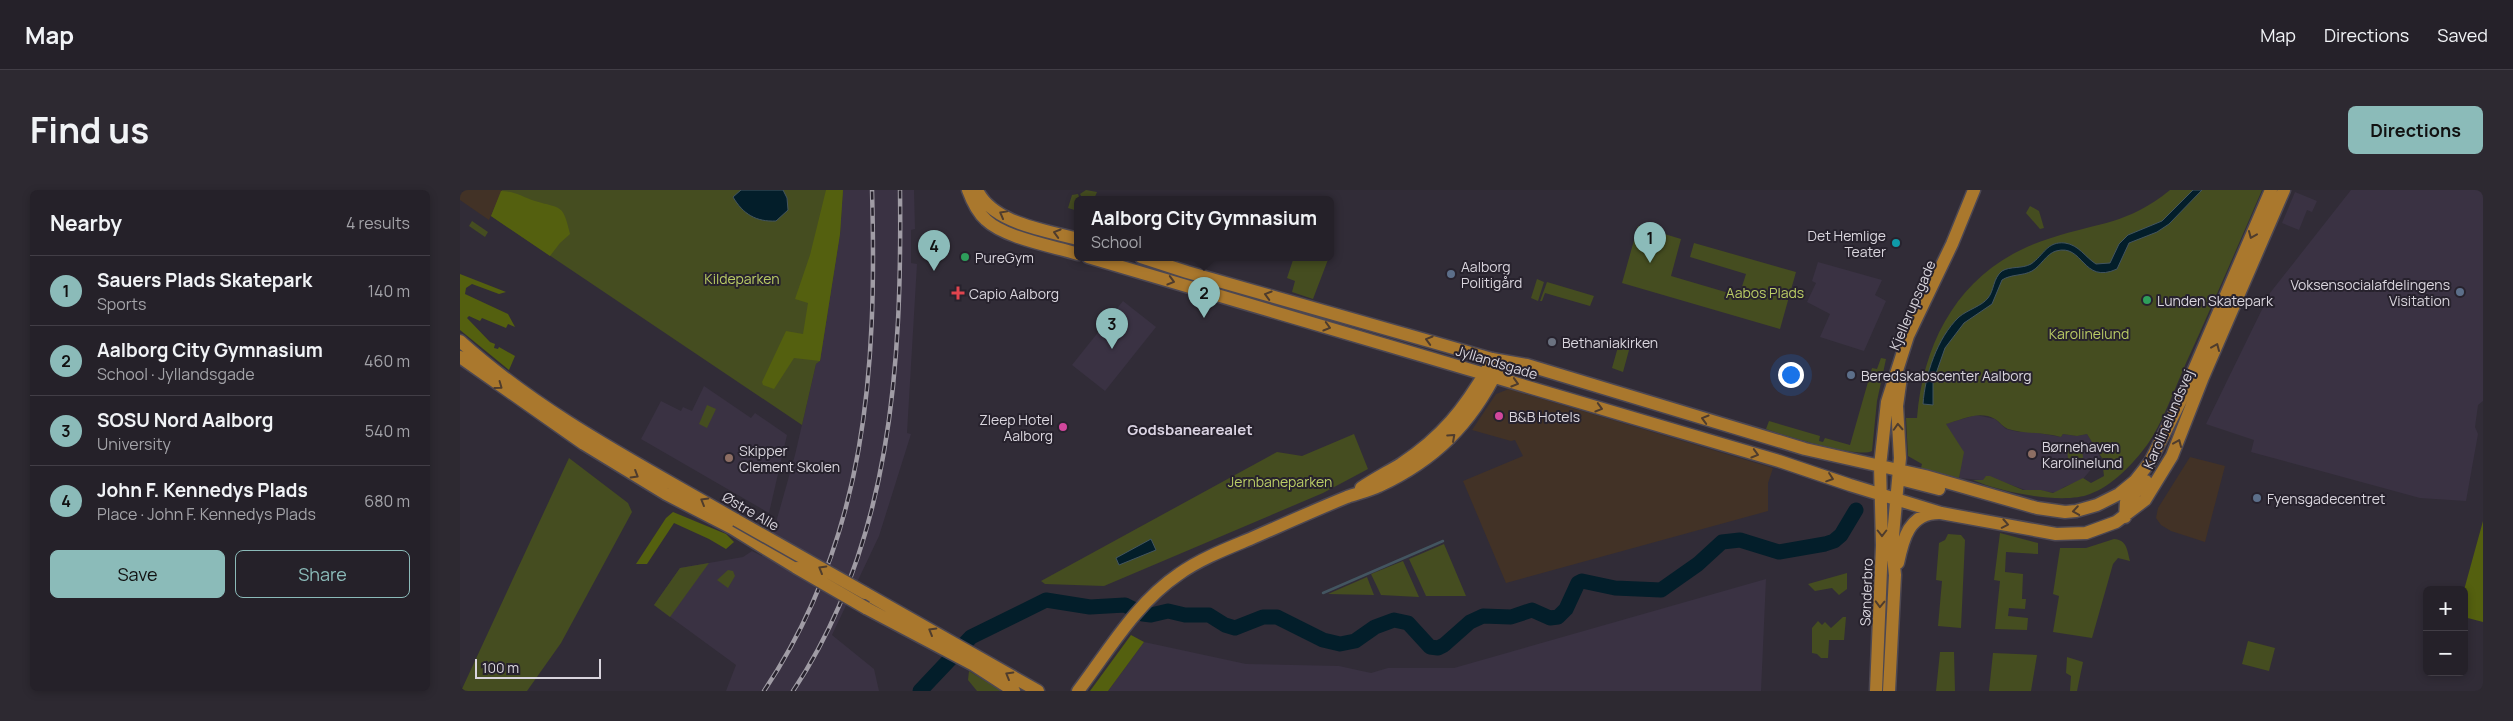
<!DOCTYPE html>
<html lang="en">
<head>
<meta charset="utf-8">
<style>
	body { margin:0; font-family:Manrope,sans-serif; background:#2d2931; color:#f1f3f6 }
	.controls { position:absolute; right:15px; bottom:15px; display:grid; overflow:hidden; border-radius:8px; box-shadow:0 2px 8px #0003 }
	.controls button { width:45px; height:45px; display:grid; place-items:center; padding:0; border:0; border-bottom:1px solid #423e46; background:#252129; color:#f1f3f6; font:25px sans-serif }
	.scale { position:absolute; left:15px; bottom:12px; width:126px; box-sizing:border-box; padding-left:5px; border:2px solid #d9d5dd; border-top:0; font-size:14px; line-height:18px; white-space:nowrap; color:#d9d5dd; -webkit-text-stroke:4px #27222d; paint-order:stroke }
	.you { position:absolute; left:1330px; top:184px; width:18px; height:18px; margin:-12px; border:4px solid #fff; border-radius:50%; background:#1a73e8; box-shadow:0 0 0 8px #1a73e833 }
	.badge { display:grid; place-items:center; width:32px; height:32px; border-radius:50%; background:#8bbbb9; color:#111; font-size:16px; font-weight:700 }
	.pin { position:absolute; translate:-50% -41px; filter:drop-shadow(0 1px 2px #0008) }
	.pin::after { content:''; position:absolute; top:26px; width:18px; height:15px; background:inherit; clip-path:polygon(0 0,100% 0,50% 100%) }
	.popup { position:absolute; left:614px; top:6px; width:260px; height:65px; box-sizing:border-box; display:grid; place-content:center; border-radius:8px; background:#252129; filter:drop-shadow(0 1px 4px #0005); font-size:16px; white-space:nowrap; color:#a3a3a8 }
	.popup b { font-size:19px; color:#f1f3f6 }
	.popup::after { content:''; position:absolute; left:50%; top:100%; margin-left:-10px; border:10px solid transparent; border-top-color:#252129 }
	.list { margin:0; padding:0; list-style:none }
	h2 { display:flex; justify-content:space-between; align-items:center; height:65px; margin:0; padding:0 20px; font-size:21px }
	h2 small { font-size:16px; font-weight:400; color:#a3a3a8 }
	.list li { display:grid; grid-template-columns:32px 1fr auto; gap:15px; align-items:center; box-sizing:border-box; height:70px; padding:0 20px; border-top:1px solid #423e46 }
	.list b { display:block; font-size:19px; white-space:nowrap }
	.list p { margin:0; font-size:16px; white-space:nowrap; color:#a3a3a8 }
	.list em { font-size:16px; font-style:normal; color:#a3a3a8 }
	.actions { display:flex; gap:10px; padding:15px 20px }
	.actions a { flex:1; padding:11px 0; border:1px solid #8bbbb9; border-radius:8px; text-align:center; font-size:18px; color:#8bbbb9 }
	.actions .main { background:#8bbbb9; color:#111 }
	.map { position:relative; flex:none; width:2023px; height:501px; overflow:hidden; border-radius:8px }
	header { display:flex; align-items:center; gap:30px; box-sizing:border-box; height:70px; padding:0 25px; background:#252129; border-bottom:1px solid #423e46 }
	header strong { font-size:24px }
	nav { display:flex; gap:28px; margin-inline-start:auto; font-size:18px }
	.intro { display:flex; align-items:center; justify-content:space-between; box-sizing:border-box; height:120px; padding:0 30px }
	h1 { margin:0; font-size:35px }
	.button { padding:12px 22px; border-radius:8px; background:#8bbbb9; color:#111; font-size:18px; font-weight:700 }
	main { display:flex; gap:30px; padding:0 30px }
	aside { flex:1; background:#252129; border-radius:8px; box-shadow:0 2px 8px #0003 }
	.map>svg:first-child { display:block }
	.commercial { fill:#423226 }
	.built { fill:#3a3243 }
	.green { fill:#454d20 }
	.forest { fill:#54600f }
	.water { fill:#031e2a; stroke:#435560 }
	.lines { fill:none; stroke-linecap:round; stroke-linejoin:round }
	.stream { stroke:#435560; stroke-width:2.5 }
	.river { stroke:#031e2a; stroke-width:15 }
	.secondary-casing { stroke:#4c4752; stroke-width:15 }
	.secondary { stroke:#aa782d; stroke-width:12 }
	.rail-casing { stroke:#a09ca5; stroke-width:4.5 }
	.rail { stroke:#27222d; stroke-width:2.5; stroke-dasharray:8; stroke-linecap:butt }
	.secondary-bridge-casing { stroke:#4c4752; stroke-width:15; stroke-linecap:butt }
	.secondary-bridge { stroke:#aa782d; stroke-width:12 }
	.oneway { stroke:#4e3c2d }
	.culture-dot { fill:#0f9aa8; stroke:#27222d; stroke-width:2 }
	.leisure-dot { fill:#2e9e5b; stroke:#27222d; stroke-width:2 }
	.service-dot { fill:#5c6f8a; stroke:#27222d; stroke-width:2 }
	.health-dot { fill:#e0444e; stroke:#27222d; stroke-width:2 }
	.worship-dot { fill:#6b7280; stroke:#27222d; stroke-width:2 }
	.hotel-dot { fill:#d1479c; stroke:#27222d; stroke-width:2 }
	.education-dot { fill:#8d6e63; stroke:#27222d; stroke-width:2 }
	.labels { text-anchor:middle; dominant-baseline:central; stroke-width:4; stroke-linejoin:round; paint-order:stroke }
	.poi-label { font-size:14px; fill:#d9d5dd; stroke:#27222d; text-anchor:start }
	.park-label { font-size:14px; fill:#bacc65; stroke:#27222d }
	.street-label { font-size:14px; fill:#d9d5dd; stroke:#27222d }
	.neighbourhood-label { font-size:15px; font-weight:bold; fill:#dad3e2; stroke:#27222d }
</style>
</head>
<body>
<header>
<strong>Map</strong>
<nav><a>Map</a><a>Directions</a><a>Saved</a></nav>
</header>
<div class="intro"><h1>Find us</h1><a class="button">Directions</a></div>
<main>
<aside>
<h2>Nearby<small>4 results</small></h2>
<ul class="list">
<li><span class="badge">1</span><div><b>Sauers Plads Skatepark</b><p>Sports</p></div><em>140 m</em></li>
<li><span class="badge">2</span><div><b>Aalborg City Gymnasium</b><p>School · Jyllandsgade</p></div><em>460 m</em></li>
<li><span class="badge">3</span><div><b>SOSU Nord Aalborg</b><p>University</p></div><em>540 m</em></li>
<li><span class="badge">4</span><div><b>John F. Kennedys Plads</b><p>Place · John F. Kennedys Plads</p></div><em>680 m</em></li>
</ul>
<div class="actions"><a class="main">Save</a><a>Share</a></div>
</aside>
<div class="map">
<svg width="2023" height="501" viewBox="0 0 2023 501">
	<rect width="100%" height="100%" fill="#312c37"/>
	<path class="commercial" d="M0 0H42L29 30 0 10Z
		M1049 199 1313 278 1308 293V321L1046 393 1003 291 1063 266 1055 250 1051 251 1012 240 1036 204Z
		M1730 267 1765 276 1745 352 1711 341 1701 335 1696 328 1698 318Z"/>
	<path class="built" d="M383 0H454L455 39 451 40V73L457 74 447 243 451 244 419 346 372 445 414 479 419 501H266L276 475 194 415 220 378 283 367 292 361 302 366 315 336 335 265 356 174 360 171 380 44Z
		M1891 0H2023V211L2018 215 2015 237 2018 244 2006 311 1960 308 1791 262 1794 250 1746 234 1810 103Z
		M1835 2 1857 11 1852 22 1847 20 1839 40 1822 33Z
		M1358 72 1422 90 1415 105 1426 111 1404 161 1360 147 1370 124 1347 112 1356 93 1352 91Z
		M663 111 696 137 645 201 612 175Z
		M244 196 291 228 295 223 327 245 309 323 181 249 201 211 221 221 223 217 232 221Z
		M1516 225 1535 229 1546 239 1559 242H1573L1601 247 1603 244 1617 246 1627 244 1639 262 1640 269 1622 290 1604 297 1596 303 1578 300 1568 301 1543 292 1499 288 1501 258 1485 234Z
		M1306 389 1301 501H648L684 452 786 474 879 476 911 483 928 478H994Z"/>
	<path class="green" d="M42 0H383L380 44 360 171 356 174 342 235 31 26Z
		M626 0 637 2 634 9H623L620 4Z
		M1710 0H1802C1777 58 1752 116 1726 173 1716 196 1701 236 1687 255 1673 274 1652 296 1630 304 1603 315 1540 302 1513 290H1523L1526 286H1530L1563 300H1581L1593 303 1623 288 1631 293 1644 286 1643 278 1647 276 1627 244 1617 246 1603 244 1601 247C1583 242 1564 244 1548 239 1543 237 1540 232 1535 229 1519 220 1502 230 1486 234L1504 262 1499 288 1461 278 1462 274 1448 266 1446 228H1457C1464 143 1506 74 1591 48 1639 32 1667 35 1710 0Z
		M618 4 620 9H618V21L608 18 612 5Z
		M1570 16 1579 21 1584 38 1580 39 1566 23Z
		M12 31 28 42 25 47 9 36Z
		M1178 36 1221 49 1211 86 1279 106 1286 84 1230 67 1234 53 1336 82 1320 139 1162 93Z
		M834 67H869L853 109 832 102 835 91 827 88Z
		M1077 89 1084 92 1078 111 1071 108Z
		M1087 92 1134 106 1130 116 1085 103 1082 111H1080Z
		M1158 157 1169 160 1163 182 1152 178Z
		M1421 168 1426 169 1417 211 1412 261C1399 269 1323 245 1306 239L1309 231 1360 246 1359 251 1363 252 1365 248 1390 255 1412 178 1417 179Z
		M247 215 256 219 247 238 239 234Z
		M894 244 908 279 863 303 644 396 585 394 581 391 817 262 842 266Z
		M1607 257H1622L1623 268 1608 269Z
		M109 268 168 313 172 322 101 453 67 501H1Z
		M1540 343 1578 353V364L1546 362 1545 382 1563 384 1562 409H1566L1565 419 1549 418 1548 426 1568 428 1567 440 1535 439 1540 391 1534 390Z
		M1488 344 1501 345 1505 350 1501 438 1478 436 1482 391 1476 390 1479 353 1485 350Z
		M1654 349C1667 350 1667 360 1670 371L1658 368 1653 374 1632 448 1593 442 1599 406 1593 404 1600 358H1626Z
		M984 354 1006 406H966L949 369Z
		M943 371 959 407 921 405 911 384Z
		M249 373 210 427 194 415 220 378Z
		M268 380 273 381 275 386 268 398 257 390Z
		M1387 383V399L1379 405 1372 398 1355 401 1348 394Z
		M907 387 914 405 868 404Z
		M1383 427H1386L1384 450H1369L1368 468H1361L1357 464 1352 463V438L1358 431 1362 435 1365 432 1371 438Z
		M1788 451 1815 458 1809 481 1782 474Z
		M1480 462H1494L1495 501H1476Z
		M1533 463 1577 465 1571 501H1529Z
		M1607 467 1623 472 1617 501H1610L1611 486 1606 483Z
		M509 481 539 499 541 501H517L508 490Z"/>
	<path class="forest" d="M366 0H383L380 44 360 171 334 168 314 199 303 195 302 192 326 141 343 144 348 113 335 109 350 65Z
		M41 1C55 1 62 7 75 11 101 19 103 13 110 44L100 53 90 66 31 26Z
		M0 84 46 102 39 104 12 94 6 98 5 104 48 124 55 137 48 134 46 138 22 128 20 131 9 126 7 128 30 152 35 154 34 158 38 159 39 157 55 166 49 180 0 140Z
		M213 322 266 344 274 352 266 359 249 349 214 333 187 374H176L206 328Z
		M2023 331V432L2004 427V400Z
		M671 445 684 452 648 501H630Z"/>
	<path class="water" d="M281 0H323L327 8 328 20 316 31C296 32 283 24 273 7Z
		M1733 0H1742L1709 34 1697 42 1669 53 1657 79C1622 95 1624 53 1596 61 1586 64 1581 76 1572 81 1563 86 1551 84 1542 90L1532 114 1504 133 1485 158 1473 192V215L1463 214C1465 185 1477 148 1499 127 1507 120 1522 116 1528 108 1534 101 1533 88 1542 81 1550 76 1562 79 1571 74 1584 65 1587 51 1605 53 1619 55 1625 67 1636 74L1650 73 1659 54 1668 45 1702 31Z
		M691 349 696 360 659 375 656 368Z"/>
	<g class="lines">
		<path class="stream" d="M863 403 983 351"/>
		<path class="river" d="M460 501 511 447 586 410 630 417 665 415 683 424 691 425 708 421 725 425H749L765 435 775 438 803 427H817L863 450 880 454 895 451 915 437 934 430 948 433 970 457 978 458 984 455 1010 432 1023 426 1051 427 1072 420 1090 428 1098 427 1106 419 1118 393 1122 391 1155 398 1201 400 1238 374 1262 352 1280 350 1319 362 1365 354 1374 351 1381 345 1396 320"/>
		<defs>
			<path id="secondary" d="M508 0C512 11 517 22 526 30 545 48 592 56 618 64
				M517 0C533 34 586 40 618 49
				M628 67 1319 271 1390 295 1481 323 1596 344 1626 343 1656 332 1685 310 1712 266 1743 187 1824 0
				M681 67 727 82 1032 169 1067 175 1345 259 1465 286 1577 318 1605 322 1616 321 1637 315 1659 304 1675 291 1690 272 1721 210 1811 0
				M0 151C82 225 181 275 276 330
				M0 167 124 254 206 304 272 338 337 378
				M1440 289 1479 299
				M901 298C914 289 928 282 941 274 982 247 1004 219 1028 178
				M1665 327 1666 312 1686 291
				M1438 373C1443 349 1449 323 1479 323
				M405 403 578 501
				M406 418 514 475 554 501
				M618 501C649 460 676 413 719 384 740 369 766 359 790 349 822 335 855 320 887 307 898 303 909 301 919 296 975 270 1011 234 1038 179
				M1416 501 1422 355 1420 276 1427 212 1448 146 1492 54 1514 0
				M1429 501 1435 385 1432 357 1440 268 1437 216 1441 187"/>
		</defs>
		<use href="#secondary" class="secondary-casing"/>
		<use href="#secondary" class="secondary"/>
		<defs>
			<path id="rail" d="M304 501C407 347 417 179 412 0
				M333 501C432 353 442 172 440 0"/>
		</defs>
		<use href="#rail" class="rail-casing"/>
		<use href="#rail" class="rail"/>
		<defs>
			<path id="secondary-bridge" d="M276 330 405 403
				M337 378 406 418"/>
		</defs>
		<use href="#secondary-bridge" class="secondary-bridge-casing"/>
		<use href="#secondary-bridge" class="secondary-bridge"/>
	</g>
	<defs><path id="oneway-chevron" d="M-2-3.5L2.5 0L-2 3.5" fill="none" stroke-width="1.6" stroke-linecap="round" stroke-linejoin="round" transform="scale(1.25)"/></defs>
	<g class="oneway">
		<use href="#oneway-chevron" transform="translate(543 24) rotate(-151)"/>
		<use href="#oneway-chevron" transform="translate(597 43) rotate(-164)"/>
		<use href="#oneway-chevron" transform="translate(1792 45) rotate(113)"/>
		<use href="#oneway-chevron" transform="translate(711 91) rotate(16)"/>
		<use href="#oneway-chevron" transform="translate(808 105) rotate(-164)"/>
		<use href="#oneway-chevron" transform="translate(867 137) rotate(16)"/>
		<use href="#oneway-chevron" transform="translate(969 150) rotate(-164)"/>
		<use href="#oneway-chevron" transform="translate(1756 157) rotate(-67)"/>
		<use href="#oneway-chevron" transform="translate(1055 193) rotate(17)"/>
		<use href="#oneway-chevron" transform="translate(39 196) rotate(36)"/>
		<use href="#oneway-chevron" transform="translate(1139 218) rotate(16)"/>
		<use href="#oneway-chevron" transform="translate(1245 229) rotate(-164)"/>
		<use href="#oneway-chevron" transform="translate(1438 237) rotate(-93)"/>
		<use href="#oneway-chevron" transform="translate(992 247) rotate(-42)"/>
		<use href="#oneway-chevron" transform="translate(1718 253) rotate(-67)"/>
		<use href="#oneway-chevron" transform="translate(1295 264) rotate(16)"/>
		<use href="#oneway-chevron" transform="translate(175 285) rotate(31)"/>
		<use href="#oneway-chevron" transform="translate(1370 288) rotate(19)"/>
		<use href="#oneway-chevron" transform="translate(244 311) rotate(-150)"/>
		<use href="#oneway-chevron" transform="translate(1616 321) rotate(171)"/>
		<use href="#oneway-chevron" transform="translate(1545 334) rotate(11)"/>
		<use href="#oneway-chevron" transform="translate(1422 343) rotate(90)"/>
		<use href="#oneway-chevron" transform="translate(362 379) rotate(-150)"/>
		<use href="#oneway-chevron" transform="translate(1420 414) rotate(92)"/>
		<use href="#oneway-chevron" transform="translate(472 441) rotate(-150)"/>
		<use href="#oneway-chevron" transform="translate(549 485) rotate(-150)"/>
	</g>
	<circle class="culture-dot" cx="1436" cy="53" r="5"/>
	<g class="leisure-dot">
		<circle cx="505" cy="67" r="5"/>
		<circle cx="1687" cy="110" r="5"/>
	</g>
	<g class="service-dot">
		<circle cx="991" cy="84" r="5"/>
		<circle cx="2000" cy="102" r="5"/>
		<circle cx="1391" cy="185" r="5"/>
		<circle cx="1797" cy="308" r="5"/>
	</g>
	<path class="health-dot" d="M495.5 95.5h5v5h5v5h-5v5h-5v-5h-5v-5h5z"/>
	<circle class="worship-dot" cx="1092" cy="152" r="5"/>
	<g class="hotel-dot">
		<circle cx="1039" cy="226" r="5"/>
		<circle cx="603" cy="237" r="5"/>
	</g>
	<g class="education-dot">
		<circle cx="1572" cy="264" r="5"/>
		<circle cx="269" cy="268" r="5"/>
	</g>
	<g class="labels">
		<g class="poi-label">
			<text x="1426" y="45" text-anchor="end">Det Hemlige<tspan x="1426" dy="16">Teater</tspan></text>
			<text x="515" y="67">PureGym</text>
			<text x="1001" y="76">Aalborg<tspan x="1001" dy="16">Politigård</tspan></text>
			<text x="1990" y="94" text-anchor="end">Voksensocialafdelingens<tspan x="1990" dy="16">Visitation</tspan></text>
			<text x="509" y="103">Capio Aalborg</text>
			<text x="1697" y="110">Lunden Skatepark</text>
			<text x="1102" y="152">Bethaniakirken</text>
			<text x="1401" y="185">Beredskabscenter Aalborg</text>
			<text x="1049" y="226">B&amp;B Hotels</text>
			<text x="593" y="229" text-anchor="end">Zleep Hotel<tspan x="593" dy="16">Aalborg</tspan></text>
			<text x="1582" y="256">Børnehaven<tspan x="1582" dy="16">Karolinelund</tspan></text>
			<text x="279" y="260">Skipper<tspan x="279" dy="16">Clement Skolen</tspan></text>
			<text x="1807" y="308">Fyensgadecentret</text>
		</g>
		<g class="park-label">
			<text x="282" y="88">Kildeparken</text>
			<text x="1305" y="102">Aabos Plads</text>
			<text x="1629" y="143">Karolinelund</text>
			<text x="820" y="291">Jernbaneparken</text>
		</g>
		<g class="street-label">
			<text transform="translate(1452 115) rotate(-67)">Kjellerupsgade</text>
			<text transform="translate(1037 172) rotate(17)">Jyllandsgade</text>
			<text transform="translate(1708 229) rotate(-67)">Karolinelundsvej</text>
			<text transform="translate(291 321) rotate(30)">Østre Alle</text>
			<text transform="translate(1406 402) rotate(-88)">Sønderbro</text>
		</g>
		<g class="neighbourhood-label">
			<text x="730" y="239">Godsbanearealet</text>
		</g>
	</g>
</svg>
<div class="controls">
<button>+</button>
<button>−</button>
</div>
<div class="scale">100 m</div>
<div class="you"></div>
<div class="pin badge" style="left:1190px;top:73px">1</div>
<div class="pin badge" style="left:744px;top:128px">2</div>
<div class="popup"><b>Aalborg City Gymnasium</b>School</div>
<div class="pin badge" style="left:652px;top:159px">3</div>
<div class="pin badge" style="left:474px;top:81px">4</div>
</div>
</main>
</body>
</html>
